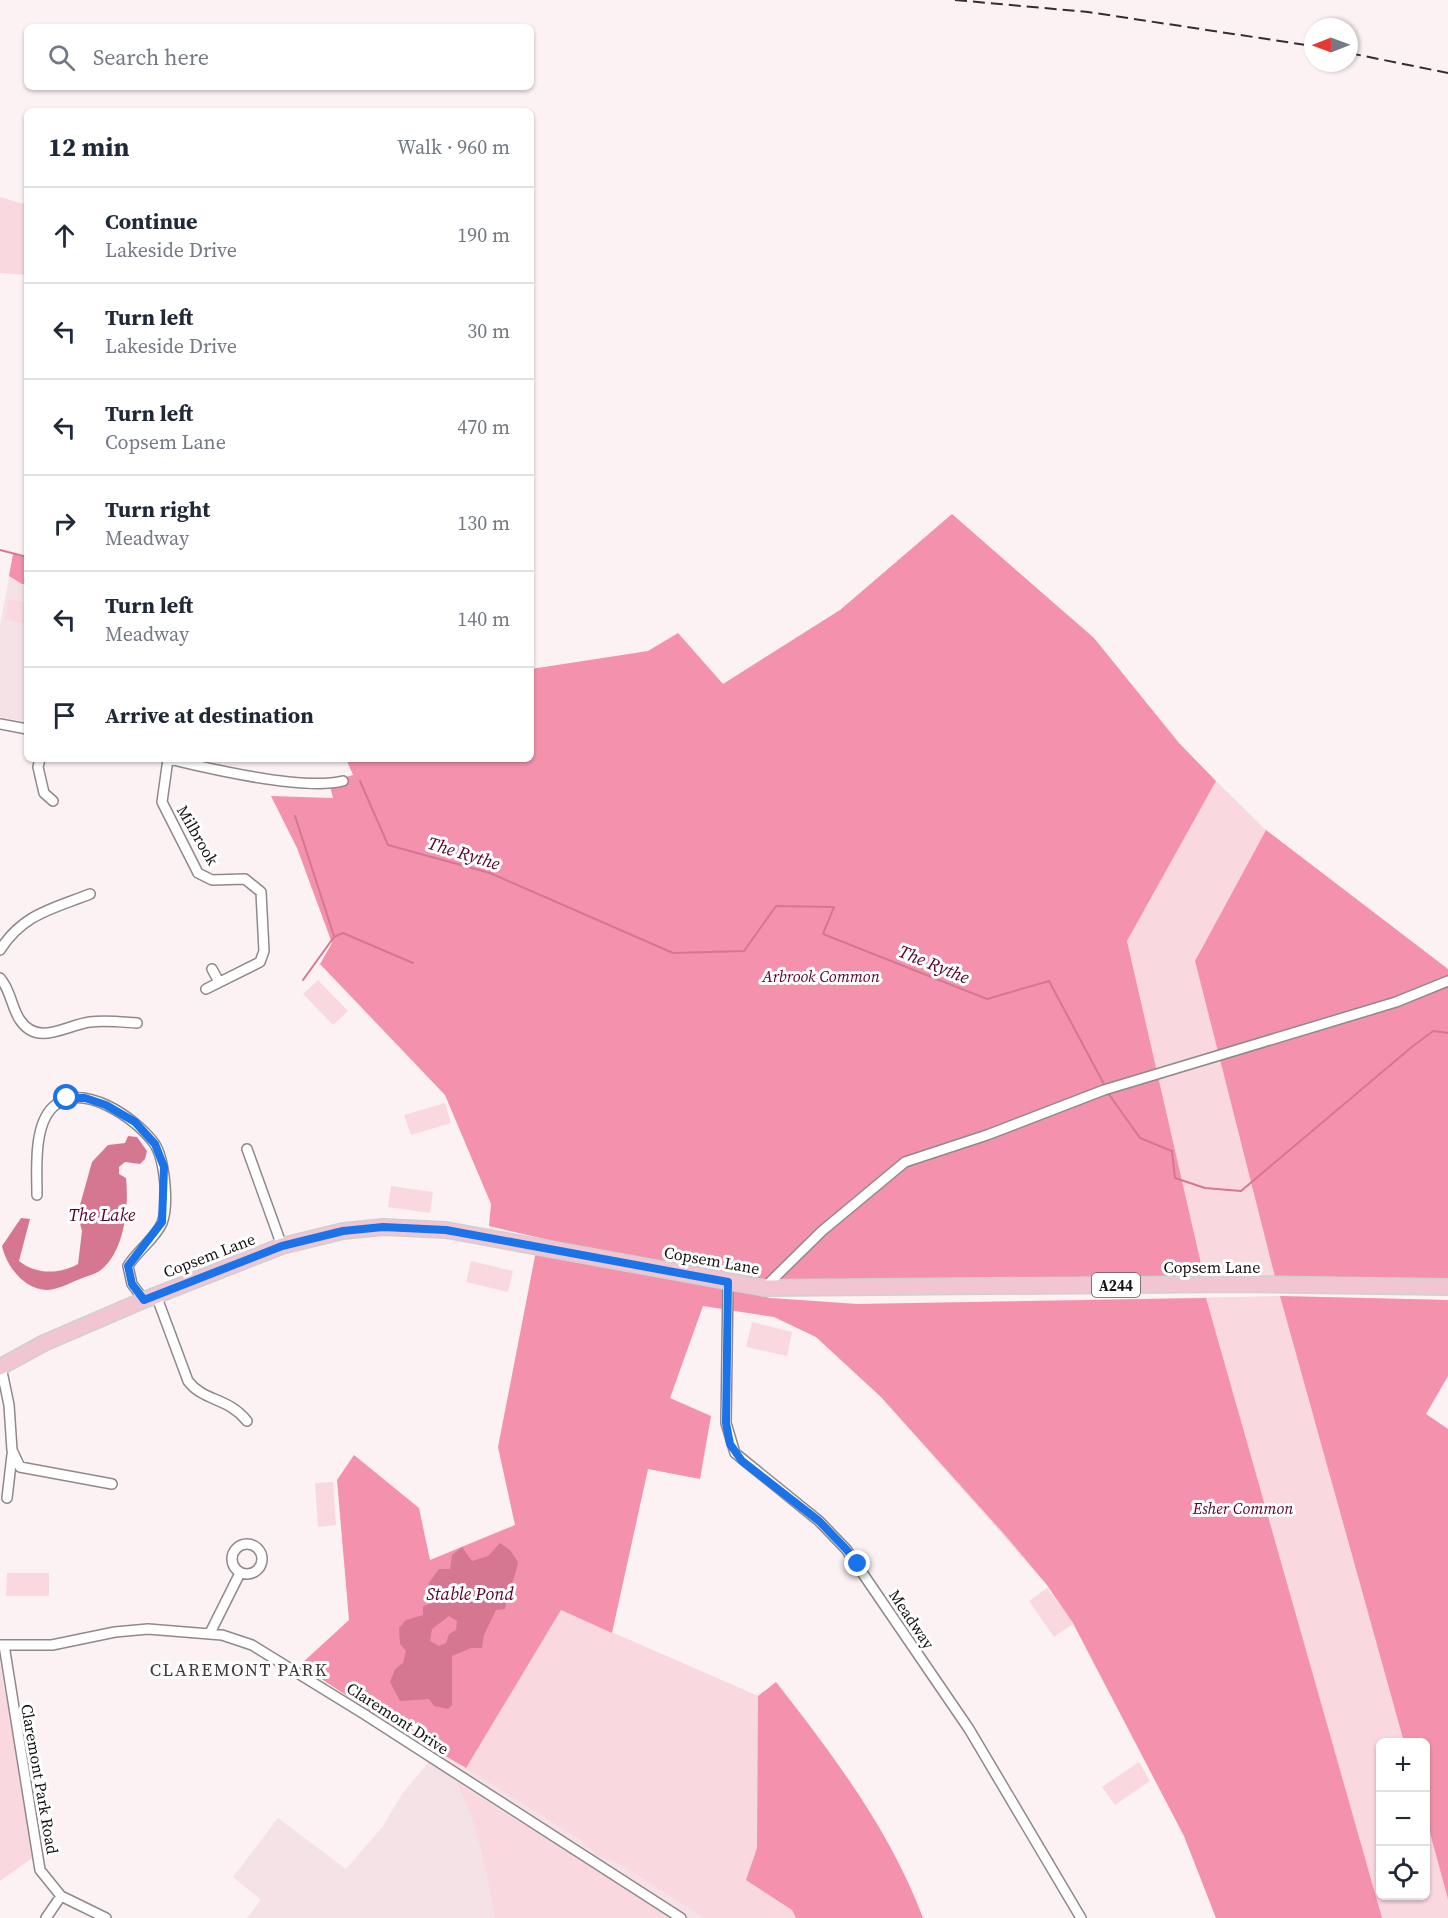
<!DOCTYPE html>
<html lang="en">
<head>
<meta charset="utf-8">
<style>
	body { margin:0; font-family:"Source Serif 4",serif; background:#f6f6f7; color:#1f2937 }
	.controls { position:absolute; right:18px; bottom:18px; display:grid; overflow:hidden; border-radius:9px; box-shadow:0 2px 4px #0004 }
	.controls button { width:54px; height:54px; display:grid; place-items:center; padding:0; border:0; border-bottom:2px solid #e0e1e3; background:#fff; color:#1f2937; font:30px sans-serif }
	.compass { position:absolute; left:1304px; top:18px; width:54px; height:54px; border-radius:50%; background:#fff; box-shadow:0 2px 4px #0004; rotate:269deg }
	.stop { position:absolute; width:18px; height:18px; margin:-14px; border:4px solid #1a73e8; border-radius:50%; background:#fff }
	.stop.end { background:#1a73e8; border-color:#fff; box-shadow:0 2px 6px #0008 }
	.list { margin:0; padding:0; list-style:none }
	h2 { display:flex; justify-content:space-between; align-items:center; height:78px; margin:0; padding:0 24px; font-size:26px }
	h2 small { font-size:20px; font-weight:400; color:#747a83 }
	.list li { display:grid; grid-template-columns:39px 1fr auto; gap:18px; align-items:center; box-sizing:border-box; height:96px; padding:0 24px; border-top:2px solid #e0e1e3 }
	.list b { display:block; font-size:22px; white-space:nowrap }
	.list p { margin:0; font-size:20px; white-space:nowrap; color:#747a83 }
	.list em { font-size:20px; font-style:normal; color:#747a83 }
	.icon { flex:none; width:33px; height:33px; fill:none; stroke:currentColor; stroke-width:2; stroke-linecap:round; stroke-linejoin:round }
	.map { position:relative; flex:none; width:1448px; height:1918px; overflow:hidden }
	.search { position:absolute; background:#fff; box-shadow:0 2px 4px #0004; left:24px; top:24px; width:510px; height:66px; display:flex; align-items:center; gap:15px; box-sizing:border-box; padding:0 21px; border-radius:9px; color:#747a83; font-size:22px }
	.panel { position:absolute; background:#fff; box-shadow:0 2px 4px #0004; left:24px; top:108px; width:510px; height:654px; border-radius:9px }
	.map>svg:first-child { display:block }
	.built { fill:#f5e2e7 }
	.green { fill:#fad8e0; fill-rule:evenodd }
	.forest { fill:#f492ad }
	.water { fill:#d67792; fill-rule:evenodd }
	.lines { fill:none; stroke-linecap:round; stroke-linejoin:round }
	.stream { stroke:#d67792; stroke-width:2 }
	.street-casing { stroke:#91888a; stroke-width:12 }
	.primary-casing { stroke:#d0d0d0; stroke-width:18 }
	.street { stroke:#fff; stroke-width:9 }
	.primary { stroke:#f1c5d1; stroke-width:15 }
	.rail { stroke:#332f31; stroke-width:2; stroke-dasharray:12 6; stroke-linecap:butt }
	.route { stroke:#1a73e8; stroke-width:8 }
	.labels { text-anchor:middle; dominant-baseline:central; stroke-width:6; stroke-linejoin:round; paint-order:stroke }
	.shield { fill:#fff; stroke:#5c5a5a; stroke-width:1.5 }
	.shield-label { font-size:15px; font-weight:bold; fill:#161314 }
	.street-label { font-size:16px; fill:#161314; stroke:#fff }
	.park-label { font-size:16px; font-style:italic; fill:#580028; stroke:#fff }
	.water-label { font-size:18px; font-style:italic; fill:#590028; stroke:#fff }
	.neighbourhood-label { font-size:18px; letter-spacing:1.5px; fill:#40393b; stroke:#fff }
</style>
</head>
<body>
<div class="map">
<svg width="1448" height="1918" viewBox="0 0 1448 1918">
	<rect width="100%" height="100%" fill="#fcf2f4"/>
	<path class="built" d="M12 563 27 568V722L0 717V624Z
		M561 1610 758 1696 757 1848 796 1918H247L261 1900 233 1877 278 1818 346 1869 383 1826 402 1794 438 1751 465 1768Z"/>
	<path class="green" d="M0 197 27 205V275L0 273Z
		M9 599 27 603V625L5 619Z
		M1216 781 1266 830 1195 961 1276 1281H1205L1127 941Z
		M318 980 348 1011 333 1025 303 994Z
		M445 1103 451 1123 411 1135 404 1115Z
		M391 1186 433 1192 430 1213 388 1207Z
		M471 1261 513 1271 508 1292 466 1282Z
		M1280 1296 1448 1300V1376L1426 1414 1448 1429V1918H1216L1184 1836 1073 1624 1054 1637 1029 1601 1047 1588 1059 1604 1047 1585 881 1397 816 1337 774 1317 770 1298 857 1304ZM1380 1742H1426V1896H1380Z
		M752 1322 792 1332 787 1356 746 1347Z
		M333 1482 336 1525 318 1527 315 1483Z
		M7 1573H49V1596H6Z
		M561 1610 758 1696 757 1848 747 1880 792 1910 796 1918H705L618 1863 599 1857 581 1840 466 1768Z
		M0 1662 34 1857 0 1881Z
		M1139 1762 1150 1781 1115 1805 1102 1787Z
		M457 1783 674 1918H495C486 1871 479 1826 457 1783Z"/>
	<path class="forest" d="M952 514 1094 638 1179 743 1216 781 1127 941 1205 1281 802 1284 695 1274 489 1226 491 1204 445 1095 320 964 332 943 297 848 271 796 333 798 329 782 353 775 346 759H531V669L648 651 678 633 723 684 840 610Z
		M13 554 27 558V584H22L9 576Z
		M1266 830 1448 969V1282L1276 1281 1195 961Z
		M536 1251 707 1283 770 1298 857 1304 1206 1298 1382 1918H1216L1184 1836 1073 1623 1047 1585 1005 1535 881 1397 816 1337 774 1317 703 1306 670 1398 711 1416 700 1479 648 1469 612 1633 561 1610 466 1768 387 1722 300 1665 349 1620 337 1480 354 1455 419 1508 430 1560 515 1525 498 1447Z
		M1280 1296 1448 1300V1376L1426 1414 1448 1429V1899L1426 1818V1742H1404Z
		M776 1682C833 1755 890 1830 923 1918H796L792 1910 746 1880 757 1848 758 1696Z"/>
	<path class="water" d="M128 1136 137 1137 147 1151 145 1159 140 1164 125 1162 119 1167V1174L126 1178C129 1205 125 1250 102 1269 97 1274 87 1276 80 1279 72 1282 63 1287 54 1289 29 1295 7 1269 2 1246L21 1218 30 1219 19 1261C36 1275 60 1274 78 1264L82 1231 78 1216 80 1205 92 1162 108 1145 125 1143Z
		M500 1543 510 1550 518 1562C515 1579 508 1591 505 1609L496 1610 484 1635 482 1648H471L452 1656V1705L448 1709 434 1706 429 1699 400 1701 390 1682 395 1669 403 1663 406 1651 400 1644 399 1628 406 1620 423 1615V1606L436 1602 433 1589 428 1584 439 1569H450L452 1555 462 1547 472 1561 488 1556ZM449 1616 457 1621 456 1630 449 1634 446 1643 439 1646 430 1641 432 1629Z"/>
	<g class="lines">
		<path class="stream" d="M0 550 27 557
			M360 781 388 845 490 873 673 953 744 951 776 906 834 907 823 934 987 999 1049 981 1106 1088
			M295 816 334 936
			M303 980 334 937 343 933 413 963
			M1108 1093 1140 1138 1172 1151 1175 1178 1205 1188 1241 1191 1413 1046 1433 1031 1448 1033"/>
		<defs>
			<path id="street" d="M0 724 27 729
				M40 759 38 767 44 793 53 801
				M168 759 162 802 198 873 212 880 245 879 261 892 264 951 260 962 206 989
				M169 759C210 769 304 791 343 781
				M0 950C23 914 52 909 90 894
				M212 969 219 982
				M0 978C11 990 11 1007 20 1020 38 1047 66 1025 90 1022 105 1020 122 1022 137 1023
				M247 1149 282 1246
				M37 1195C37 1171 33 1126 53 1107 81 1080 136 1118 154 1143 165 1159 169 1205 162 1223 155 1239 137 1251 128 1266L132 1284 144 1300
				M728 1282 726 1423 735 1453 819 1521 846 1549 969 1729 1081 1918
				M764 1288 822 1231 905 1162 987 1135 1104 1090 1396 1002 1448 981
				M156 1295 188 1381C204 1402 228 1397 247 1421
				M1 1367 9 1405 12 1450 20 1467 112 1484
				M7 1498 12 1455
				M232 1559a15 15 0 1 1 30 0a15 15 0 1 1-30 0Z
				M210 1633 240 1573
				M0 1645H52L115 1632 148 1629 222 1635 252 1645 364 1714 681 1918
				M4 1645 40 1870 61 1896 106 1918
				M46 1918 61 1896"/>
			<path id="primary" d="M0 1367 44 1343 144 1300 282 1246 343 1231 383 1227 446 1230 764 1288 1240 1284 1448 1287"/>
		</defs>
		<use href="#street" class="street-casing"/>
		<use href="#primary" class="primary-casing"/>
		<use href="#street" class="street"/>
		<use href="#primary" class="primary"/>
		<path class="rail" d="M955 0 1088 12 1313 46
			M1349 53 1448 73"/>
	</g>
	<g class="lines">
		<path class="route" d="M67 1098H85L106 1105 135 1122 155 1144 164 1167 162 1222 128 1266 132 1284 144 1300 282 1246 343 1231 383 1227 446 1230 728 1282 726 1423 730 1444 742 1461 819 1521 846 1549 858 1564"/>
	</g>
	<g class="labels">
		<rect class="shield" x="1092" y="1273" width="48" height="24" rx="4.5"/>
		<g class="shield-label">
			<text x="1116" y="1285">A244</text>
		</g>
		<g class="street-label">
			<text transform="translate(198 835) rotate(60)">Milbrook</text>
			<text transform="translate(209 1255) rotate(-21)">Copsem Lane</text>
			<text transform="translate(712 1260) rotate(10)">Copsem Lane</text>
			<text x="1212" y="1267">Copsem Lane</text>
			<text transform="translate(912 1619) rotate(56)">Meadway</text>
			<text transform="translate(398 1718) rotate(33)">Claremont Drive</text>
			<text transform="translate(40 1779) rotate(80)">Claremont Park Road</text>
		</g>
		<g class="park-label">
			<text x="821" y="976">Arbrook Common</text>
			<text x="1243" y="1508">Esher Common</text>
		</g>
		<g class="water-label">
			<text transform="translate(464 853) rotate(17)">The Rythe</text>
			<text transform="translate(934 964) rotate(22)">The Rythe</text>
			<text x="102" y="1214">The Lake</text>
			<text x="470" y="1593">Stable Pond</text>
		</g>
		<g class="neighbourhood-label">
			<text x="239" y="1669">CLAREMONT PARK</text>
		</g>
	</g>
</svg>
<div class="controls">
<button>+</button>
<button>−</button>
<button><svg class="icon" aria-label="locate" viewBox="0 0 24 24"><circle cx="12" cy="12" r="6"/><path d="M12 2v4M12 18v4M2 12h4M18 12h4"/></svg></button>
</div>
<svg class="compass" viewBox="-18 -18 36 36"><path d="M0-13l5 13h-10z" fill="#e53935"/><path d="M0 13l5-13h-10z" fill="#747a83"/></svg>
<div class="stop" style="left:67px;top:1098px"></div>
<div class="stop end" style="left:858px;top:1564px"></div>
<div class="search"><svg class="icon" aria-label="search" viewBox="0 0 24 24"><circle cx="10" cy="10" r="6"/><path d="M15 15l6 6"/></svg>Search here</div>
<section class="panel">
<h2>12 min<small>Walk · 960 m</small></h2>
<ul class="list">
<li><svg class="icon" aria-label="ahead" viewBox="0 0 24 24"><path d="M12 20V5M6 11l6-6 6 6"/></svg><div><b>Continue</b><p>Lakeside Drive</p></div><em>190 m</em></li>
<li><svg class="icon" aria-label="left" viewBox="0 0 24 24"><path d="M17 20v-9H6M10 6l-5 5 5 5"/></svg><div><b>Turn left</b><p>Lakeside Drive</p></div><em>30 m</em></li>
<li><svg class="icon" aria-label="left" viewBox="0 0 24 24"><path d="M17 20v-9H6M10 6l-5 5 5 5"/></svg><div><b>Turn left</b><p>Copsem Lane</p></div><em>470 m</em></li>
<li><svg class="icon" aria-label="right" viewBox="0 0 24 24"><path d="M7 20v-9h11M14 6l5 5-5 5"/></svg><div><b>Turn right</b><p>Meadway</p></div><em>130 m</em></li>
<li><svg class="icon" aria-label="left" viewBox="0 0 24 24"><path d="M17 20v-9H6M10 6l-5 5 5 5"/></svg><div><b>Turn left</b><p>Meadway</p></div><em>140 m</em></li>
<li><svg class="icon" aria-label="arrive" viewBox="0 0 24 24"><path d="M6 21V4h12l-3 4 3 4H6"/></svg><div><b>Arrive at destination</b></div></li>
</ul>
</section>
</div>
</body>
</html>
